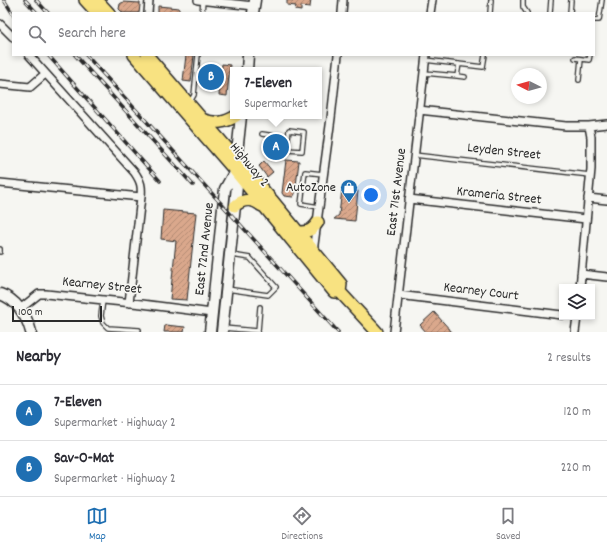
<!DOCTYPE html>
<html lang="en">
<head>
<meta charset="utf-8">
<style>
	body { margin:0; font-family:Dekko,sans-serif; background:#f2f2f3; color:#2b2b33 }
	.controls { position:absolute; right:12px; bottom:12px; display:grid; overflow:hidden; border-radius:0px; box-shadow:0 2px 6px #0003 }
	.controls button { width:36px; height:36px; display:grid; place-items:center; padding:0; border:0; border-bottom:1px solid #e1e1e2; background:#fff; color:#2b2b33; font:20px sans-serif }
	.compass { position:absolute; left:511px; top:68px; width:36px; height:36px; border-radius:50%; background:#fff; box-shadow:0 2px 6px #0003; rotate:276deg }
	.scale { position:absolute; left:12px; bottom:10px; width:90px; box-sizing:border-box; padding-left:4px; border:2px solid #2b2b2b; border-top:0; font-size:11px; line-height:14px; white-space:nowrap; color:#2b2b2b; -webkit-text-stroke:3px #f6f6f2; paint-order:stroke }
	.you { position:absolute; left:371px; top:195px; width:14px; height:14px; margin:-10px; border:3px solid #fff; border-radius:50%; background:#1a73e8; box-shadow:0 0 0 6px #1a73e833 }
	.badge { display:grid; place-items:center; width:26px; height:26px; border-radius:50%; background:#1f6fb2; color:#fff; font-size:13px; font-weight:700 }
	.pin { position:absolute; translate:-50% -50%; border:2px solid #fff; box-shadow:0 1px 4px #0006 }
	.popup { position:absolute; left:230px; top:67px; width:92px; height:52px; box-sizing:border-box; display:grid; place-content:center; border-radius:0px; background:#fff; filter:drop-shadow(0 1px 3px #0005); font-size:13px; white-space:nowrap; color:#7c7c81 }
	.popup b { font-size:15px; color:#2b2b33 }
	.popup::after { content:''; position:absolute; left:50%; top:100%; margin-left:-8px; border:8px solid transparent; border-top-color:#fff }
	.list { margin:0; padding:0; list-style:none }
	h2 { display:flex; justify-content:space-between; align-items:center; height:52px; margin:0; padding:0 16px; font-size:17px }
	h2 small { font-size:13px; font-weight:400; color:#7c7c81 }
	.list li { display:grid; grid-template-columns:26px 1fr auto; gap:12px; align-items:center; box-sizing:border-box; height:56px; padding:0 16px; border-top:1px solid #e1e1e2 }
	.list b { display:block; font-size:15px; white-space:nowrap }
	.list p { margin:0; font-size:13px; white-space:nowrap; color:#7c7c81 }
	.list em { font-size:13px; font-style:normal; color:#7c7c81 }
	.icon { flex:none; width:22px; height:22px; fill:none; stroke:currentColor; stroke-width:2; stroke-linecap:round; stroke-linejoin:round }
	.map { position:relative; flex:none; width:607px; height:332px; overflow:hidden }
	.search { position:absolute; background:#fff; box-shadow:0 2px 6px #0003; left:12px; right:12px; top:12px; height:44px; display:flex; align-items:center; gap:10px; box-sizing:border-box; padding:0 14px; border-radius:0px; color:#7c7c81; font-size:15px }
	.sheet { height:164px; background:#fff }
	nav { display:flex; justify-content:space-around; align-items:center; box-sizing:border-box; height:56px; border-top:1px solid #e1e1e2; background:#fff; font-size:11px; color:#7c7c81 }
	nav a { display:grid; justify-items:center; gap:2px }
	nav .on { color:#1f6fb2 }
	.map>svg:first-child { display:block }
	.building { fill:url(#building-hatch); stroke:#2b2b2b }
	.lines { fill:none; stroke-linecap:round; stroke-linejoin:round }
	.lane-casing { stroke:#2b2b2b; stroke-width:6 }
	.street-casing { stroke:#2b2b2b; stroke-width:10 }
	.secondary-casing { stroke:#2b2b2b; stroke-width:13 }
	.primary-casing { stroke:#2b2b2b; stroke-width:14 }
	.lane { stroke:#f6f6f2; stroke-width:3.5 }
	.street { stroke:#f6f6f2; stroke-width:7 }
	.secondary { stroke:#f6f6f2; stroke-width:10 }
	.primary { stroke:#f8e281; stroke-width:11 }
	.rail-casing { stroke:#2b2b2b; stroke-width:3.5 }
	.rail { stroke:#f6f6f2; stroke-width:2; stroke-dasharray:6; stroke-linecap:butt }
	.labels { text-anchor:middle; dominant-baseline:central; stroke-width:3.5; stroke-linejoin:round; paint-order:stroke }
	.street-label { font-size:14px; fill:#2b2b2b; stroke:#f6f6f2 }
	.poi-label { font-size:14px; fill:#2b2b2b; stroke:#f6f6f2; text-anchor:end }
</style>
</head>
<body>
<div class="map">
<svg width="607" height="332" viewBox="0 0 607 332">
	<defs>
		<pattern id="building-hatch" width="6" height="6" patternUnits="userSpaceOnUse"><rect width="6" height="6" fill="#daa88c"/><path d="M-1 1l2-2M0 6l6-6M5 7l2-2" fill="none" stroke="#b18973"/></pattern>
	</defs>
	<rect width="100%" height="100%" fill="#f6f6f2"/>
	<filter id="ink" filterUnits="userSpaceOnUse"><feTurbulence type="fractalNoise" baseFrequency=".025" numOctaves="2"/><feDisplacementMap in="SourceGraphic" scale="8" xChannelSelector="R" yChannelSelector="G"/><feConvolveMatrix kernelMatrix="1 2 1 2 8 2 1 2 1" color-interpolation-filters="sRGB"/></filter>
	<g filter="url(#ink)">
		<path class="building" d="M287 0H311L310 7 301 6V11L295 10 296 6 287 5Z
			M123 2 140 3V5L139 13H123L119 9 120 4Z
			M158 6 179 8V13H158Z
			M186 55H194L191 82 183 81Z
			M222 64 230 65 227 96 219 95Z
			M268 140 284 142V154L266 151Z
			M286 160 299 161 295 194 293 197 284 196 282 193Z
			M264 161 273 172 267 177 259 166Z
			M342 189 358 191 355 221 334 219 339 215Z
			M163 210 196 213 187 300 170 299 176 241 161 239Z
			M434 312 452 332H426L420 325Z
			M165 325 185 327 184 332H164Z"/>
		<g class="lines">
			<defs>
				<path id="lane" d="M523 0V7L527 13
					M202 13 203 1
					M490 13 491 0
					M550 13 551 0
					M570 13 571 0
					M594 20H599L602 0
					M575 58 589 60 590 55
					M425 60 483 67 485 55
					M424 73 457 76 459 64
					M457 76 465 77
					M579 80 581 59
					M190 102 194 95 198 55
					M262 134 288 138 287 150 302 151 304 132 289 130 288 138
					M414 155 590 175
					M319 207 301 204 305 172 323 174
					M0 252V249
					M227 289 268 295 276 287 250 258 232 255
					M103 300 101 316 103 323 108 328 139 330
					M223 328 258 331 260 307"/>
				<path id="street" d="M198 0 254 6
					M148 13 149 0
					M342 13 343 0
					M430 13 432 0
					M0 24 13 37
					M29 55 135 173C141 182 142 186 141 197L129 303
					M0 84 30 87 45 74
					M419 110 566 126H589L607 124
					M0 183 141 197
					M588 198 607 200
					M409 199 586 219
					M313 252 331 118 338 55
					M581 274 607 277
					M580 287 591 169V137L589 126
					M398 295 562 315
					M20 309 39 294H46L142 304 212 313
					M394 332 426 55
					M575 332 577 317"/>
				<path id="secondary" d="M253 13 255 0
					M247 70 248 55
					M0 294C16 299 27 316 31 332
					M210 332 225 189 235 171
					M222 332 237 186 235 171 241 116"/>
				<path id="primary" d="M85 0 97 13
					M97 0 109 13
					M134 55 235 171 334 292H340L377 332
					M147 55 272 200 341 284 340 292
					M204 120C216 124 225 123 236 116
					M235 206C244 198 253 199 262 206
					M298 232C308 232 312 231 318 222"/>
			</defs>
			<use href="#lane" class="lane-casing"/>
			<use href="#street" class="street-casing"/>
			<use href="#secondary" class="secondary-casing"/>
			<use href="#primary" class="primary-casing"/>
			<use href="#lane" class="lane"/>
			<use href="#street" class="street"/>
			<use href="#secondary" class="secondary"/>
			<use href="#primary" class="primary"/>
			<defs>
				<path id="rail" d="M4 0 13 14
					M25 0 37 13
					M36 0 48 13
					M48 55 160 181
					M75 55 193 185
					M86 55 338 332"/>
			</defs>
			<use href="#rail" class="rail-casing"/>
			<use href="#rail" class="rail"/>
		</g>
	</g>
	<defs>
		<symbol id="shop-pin" viewBox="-11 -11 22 30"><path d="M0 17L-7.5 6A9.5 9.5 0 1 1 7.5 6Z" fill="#1f6fb2" stroke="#f6f6f2"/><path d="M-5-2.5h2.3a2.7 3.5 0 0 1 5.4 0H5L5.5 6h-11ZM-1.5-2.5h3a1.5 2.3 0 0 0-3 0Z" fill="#fff"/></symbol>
	</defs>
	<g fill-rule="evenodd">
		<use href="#shop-pin" x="339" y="178" width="20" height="27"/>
	</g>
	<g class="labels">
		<g class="street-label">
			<text transform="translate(504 152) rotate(6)">Leyden Street</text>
			<text transform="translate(249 165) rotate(50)">Highway 2</text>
			<text transform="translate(397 192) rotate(-83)">East 71st Avenue</text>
			<text transform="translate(499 196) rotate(6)">Krameria Street</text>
			<text transform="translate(205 249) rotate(-84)">East 72nd Avenue</text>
			<text transform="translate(102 286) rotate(6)">Kearney Street</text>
			<text transform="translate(481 292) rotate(7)">Kearney Court</text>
		</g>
		<g class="poi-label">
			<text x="336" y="188">AutoZone</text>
		</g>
	</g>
</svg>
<div class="controls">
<button><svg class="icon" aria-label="layers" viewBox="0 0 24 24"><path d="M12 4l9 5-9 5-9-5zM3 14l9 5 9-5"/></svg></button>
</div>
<svg class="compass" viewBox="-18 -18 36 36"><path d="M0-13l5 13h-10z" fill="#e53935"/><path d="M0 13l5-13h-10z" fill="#7c7c81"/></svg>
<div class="scale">100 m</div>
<div class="you"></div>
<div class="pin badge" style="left:276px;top:147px">A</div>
<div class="popup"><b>7-Eleven</b>Supermarket</div>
<div class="pin badge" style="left:211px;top:77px">B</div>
<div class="search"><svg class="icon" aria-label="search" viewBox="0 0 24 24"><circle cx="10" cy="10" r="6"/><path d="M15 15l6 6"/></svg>Search here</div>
</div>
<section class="sheet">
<h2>Nearby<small>2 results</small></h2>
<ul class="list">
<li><span class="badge">A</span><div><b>7-Eleven</b><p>Supermarket · Highway 2</p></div><em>120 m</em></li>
<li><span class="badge">B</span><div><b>Sav-O-Mat</b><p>Supermarket · Highway 2</p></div><em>220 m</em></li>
</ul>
</section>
<nav>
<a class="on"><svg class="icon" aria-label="map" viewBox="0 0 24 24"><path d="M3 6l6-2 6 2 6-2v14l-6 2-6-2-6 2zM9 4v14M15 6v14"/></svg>Map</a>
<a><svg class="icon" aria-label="directions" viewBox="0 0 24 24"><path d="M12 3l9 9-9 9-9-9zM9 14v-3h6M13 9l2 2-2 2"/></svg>Directions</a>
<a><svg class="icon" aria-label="saved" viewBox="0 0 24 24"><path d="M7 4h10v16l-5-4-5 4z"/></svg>Saved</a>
</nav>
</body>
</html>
